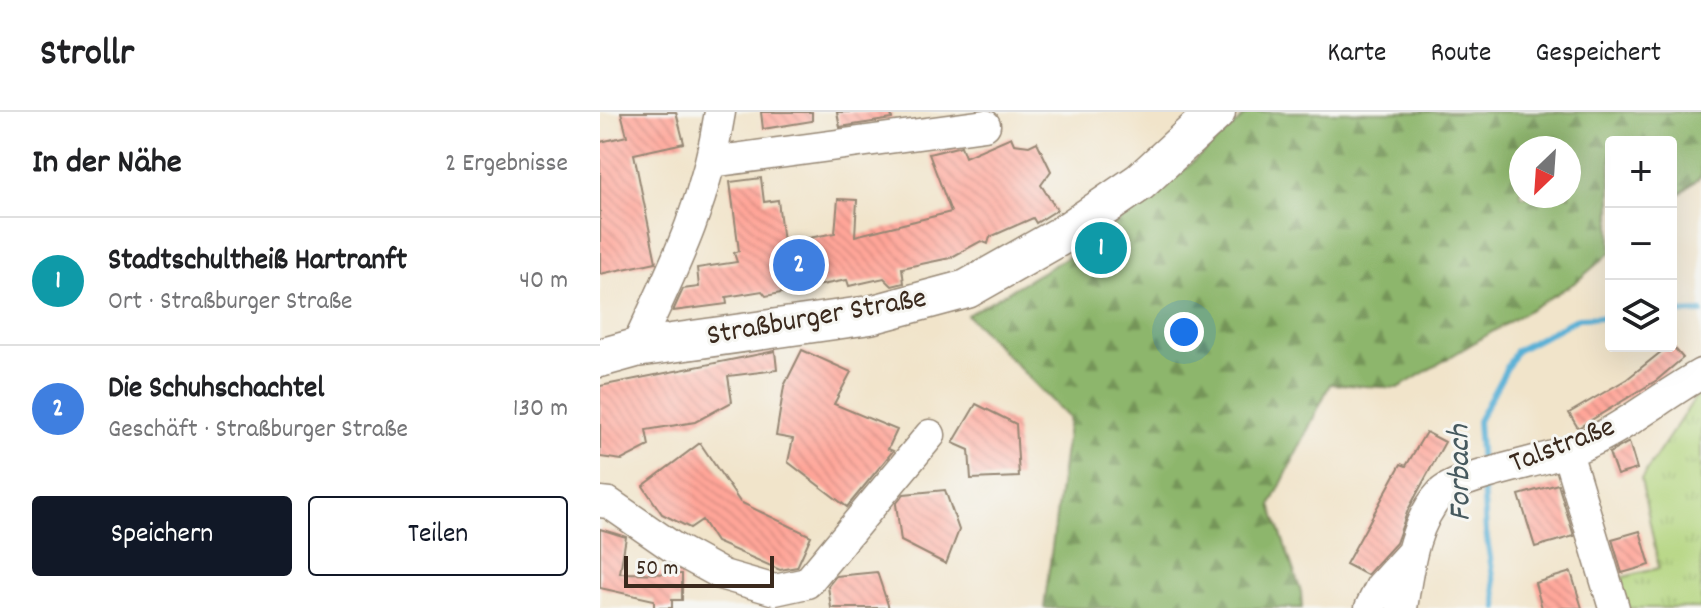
<!DOCTYPE html>
<html lang="de">
<head>
<meta charset="utf-8">
<style>
	body { margin:0; font-family:Dekko,sans-serif; background:#f2f2f2; color:#202124 }
	.controls { position:absolute; right:24px; top:24px; display:grid; overflow:hidden; border-radius:8px; box-shadow:0 8px 32px #0002 }
	.controls button { width:72px; height:72px; display:grid; place-items:center; padding:0; border:0; border-bottom:2px solid #e0e0e0; background:#fff; color:#202124; font:40px sans-serif }
	.compass { position:absolute; left:909px; top:24px; width:72px; height:72px; border-radius:50%; background:#fff; box-shadow:0 8px 32px #0002; rotate:205deg }
	.scale { position:absolute; left:24px; bottom:20px; width:150px; box-sizing:border-box; padding-left:8px; border:4px solid #3b2a1e; border-top:0; font-size:22px; line-height:28px; white-space:nowrap; color:#3b2a1e; -webkit-text-stroke:6px #f6f6f2; paint-order:stroke }
	.you { position:absolute; left:584px; top:220px; width:28px; height:28px; margin:-20px; border:6px solid #fff; border-radius:50%; background:#1a73e8; box-shadow:0 0 0 12px #1a73e833 }
	.badge { display:grid; place-items:center; width:52px; height:52px; border-radius:50%; background:#111827; color:#fff; font-size:26px; font-weight:700 }
	.pin { position:absolute; translate:-50% -50%; border:4px solid #fff; box-shadow:0 2px 8px #0006 }
	.list { margin:0; padding:0; list-style:none }
	h2 { display:flex; justify-content:space-between; align-items:center; height:104px; margin:0; padding:0 32px; font-size:34px }
	h2 small { font-size:26px; font-weight:400; color:#757577 }
	.list li { display:grid; grid-template-columns:52px 1fr auto; gap:24px; align-items:center; box-sizing:border-box; height:128px; padding:0 32px; border-top:2px solid #e0e0e0 }
	.list b { display:block; font-size:30px; white-space:nowrap }
	.list p { margin:0; font-size:26px; white-space:nowrap; color:#757577 }
	.list em { font-size:26px; font-style:normal; color:#757577 }
	.actions { display:flex; gap:16px; padding:24px 32px }
	.actions a { flex:1; padding:18px 0; border:2px solid #111827; border-radius:8px; text-align:center; font-size:28px; color:#111827 }
	.actions .main { background:#111827; color:#fff }
	.icon { flex:none; width:44px; height:44px; fill:none; stroke:currentColor; stroke-width:2; stroke-linecap:round; stroke-linejoin:round }
	.map { position:relative; flex:none; width:1101px; height:496px; overflow:hidden }
	header { display:flex; align-items:center; gap:48px; box-sizing:border-box; height:112px; padding:0 40px; background:#fff; border-bottom:2px solid #e0e0e0 }
	header strong { font-size:38px }
	nav { display:flex; gap:44px; margin-inline-start:auto; font-size:28px }
	main { display:flex }
	aside { flex:1; background:#fff }
	.map>svg:first-child { display:block }
	.grass { fill:url(#grass-tufts); stroke:#767f4e; stroke-width:2 }
	.forest { fill:url(#forest-firs); stroke:#647045; stroke-width:2; fill-rule:evenodd }
	.lines { fill:none; stroke-linecap:round; stroke-linejoin:round }
	.stream { stroke:#59b0d6; stroke-width:6 }
	.building { fill:url(#building-back-hatch) }
	.minor-casing { stroke:#968774; stroke-width:33 }
	.major-casing { stroke:#968774; stroke-width:41 }
	.minor { stroke:#fff; stroke-width:30 }
	.major { stroke:#fff; stroke-width:38 }
	.labels { text-anchor:middle; dominant-baseline:central; stroke-width:6; stroke-linejoin:round; paint-order:stroke }
	.street-label { font-size:30px; fill:#3b2a1e; stroke:#f6f6f2 }
	.water-label { font-size:32px; font-style:italic; fill:#46595e; stroke:#f6f6f2 }
</style>
</head>
<body>
<header>
<strong>Strollr</strong>
<nav><a>Karte</a><a>Route</a><a>Gespeichert</a></nav>
</header>
<main>
<aside>
<h2>In der Nähe<small>2 Ergebnisse</small></h2>
<ul class="list">
<li><span class="badge" style="background:#0f9aa8">1</span><div><b>Stadtschultheiß Hartranft</b><p>Ort · Straßburger Straße</p></div><em>40 m</em></li>
<li><span class="badge" style="background:#3f7fe0">2</span><div><b>Die Schuhschachtel</b><p>Geschäft · Straßburger Straße</p></div><em>130 m</em></li>
</ul>
<div class="actions"><a class="main">Speichern</a><a>Teilen</a></div>
</aside>
<div class="map">
<svg width="1101" height="496" viewBox="0 0 1101 496">
	<defs>
		<pattern id="grass-tufts" width="24" height="20" patternUnits="userSpaceOnUse" patternTransform="scale(2)"><rect width="24" height="20" fill="#b2d47d"/><path d="M3 7l-1-3M5 7V3M7 7l1-3M15 17l-1-3M17 17v-4M19 17l1-3" fill="none" stroke="#9ab66c"/></pattern>
		<pattern id="forest-firs" width="22" height="20" patternUnits="userSpaceOnUse" patternTransform="scale(2)"><rect width="22" height="20" fill="#8db66c"/><path d="M5 1l3.5 6h-7zM16 11l3.5 6h-7z" fill="#749458"/></pattern>
		<pattern id="building-back-hatch" width="6" height="6" patternUnits="userSpaceOnUse" patternTransform="scale(2)"><rect width="6" height="6" fill="#ffa598"/><path d="M-1 5l2 2M0 0l6 6M5-1l2 2" fill="none" stroke="#db8e83"/></pattern>
	</defs>
	<rect width="100%" height="100%" fill="#f6f6f2"/>
	<filter id="ink" filterUnits="userSpaceOnUse"><feTurbulence type="fractalNoise" baseFrequency=".0125" numOctaves="2"/><feDisplacementMap in="SourceGraphic" scale="16" xChannelSelector="R" yChannelSelector="G"/><feConvolveMatrix kernelMatrix="1 2 1 2 8 2 1 2 1" color-interpolation-filters="sRGB"/></filter>
	<filter id="wash" filterUnits="userSpaceOnUse"><feTurbulence type="fractalNoise" baseFrequency=".006" numOctaves="4" result="noise"/><feDisplacementMap in="SourceGraphic" scale="32" xChannelSelector="R" yChannelSelector="G"/><feGaussianBlur stdDeviation="1.8" result="paint"/><feColorMatrix in="noise" values="0 0 0 0 0 0 0 0 0 0 0 0 0 0 0 0 0 1.4 0 .05"/><feComposite in="paint" operator="in"/></filter>
	<g filter="url(#wash)">
		<rect width="100%" height="100%" fill="#f1e4ca"/>
		<path class="grass" d="M1101 277V496H1012L1004 470 1059 456 1041 367Z"/>
		<path class="forest" d="M649 0H1101V64L1071 90V30H1011V140L976 170 798 276 730 272 671 393 701 480 702 496H444L469 306 367 203 473 142 560 79ZM921 36H969V84H921Z"/>
		<g class="lines">
			<path class="stream" d="M1071 201 1101 200
				M881 355 878 309 916 239 978 206 1011 205
				M883 374 886 420 898 496"/>
		</g>
		<g id="blocks">
			<path class="building" d="M21 0H76L84 31 34 42 56 150 0 162V30L27 24Z
				M161 0H212V9L163 17Z
				M237 0H291L292 7 240 15Z
				M411 25 414 32 429 34 437 30 451 59 441 73 457 98 436 111 433 106 390 125 388 132 381 129 350 146 302 156 304 171 292 174 284 166 249 174 247 168 166 184 162 179 126 185 127 192 73 199 83 177 99 175 97 156 137 150 134 141 139 139 130 70 161 66 164 90 178 88 183 131 235 121 238 87 257 88 255 124 351 100 329 42 361 34 365 45Z
				M1071 232 1083 246 1057 268 978 316 969 301 1027 267Z
				M202 238 251 260 234 292 297 318 288 337 293 339 247 395 188 350 193 327 176 324 184 274Z
				M175 239 177 258 128 264 132 290 95 310 46 318 49 334 22 348 0 345V274Z
				M376 292 416 312 419 365 371 367 369 338 353 331Z
				M826 320 845 330 808 398 796 431 767 463 746 452 801 352 806 354Z
				M1029 330 1037 357 1017 363 1009 341Z
				M100 331 140 390 211 424 197 455 180 458 116 430 102 408 90 416 62 402 43 374Z
				M958 372 974 424 935 435 919 383Z
				M345 378 359 418 346 452 301 429 296 392 304 382Z
				M0 417 26 425 20 461 82 462V488H72V496H54V488L0 476Z
				M1040 419 1050 453 1022 461 1012 427Z
				M277 460 289 496H231L228 474 236 464Z
				M971 460 982 496H942L935 471Z"/>
		</g>
	</g>
	<g filter="url(#ink)">
		<use href="#blocks" fill-opacity="0" stroke="#968774" stroke-width="2"/>
		<g class="lines">
			<defs>
				<path id="minor" d="M112 50 385 13
					M36 236C75 153 106 92 120 0
					M967 340 1014 496
					M0 390 9 391 74 436 123 463 175 478 207 471 330 323
					M770 496 781 474 811 441
					M802 496C808 458 813 411 841 381 857 365 937 350 963 341 1014 325 1055 288 1101 262"/>
				<path id="major" d="M0 246 36 236 270 203 367 177 464 122 540 70 616 0"/>
			</defs>
			<use href="#minor" class="minor-casing"/>
			<use href="#major" class="major-casing"/>
			<use href="#minor" class="minor"/>
			<use href="#major" class="major"/>
		</g>
	</g>
	<g class="labels">
		<g class="street-label">
			<text transform="translate(217 207) rotate(-10)">Straßburger Straße</text>
			<text transform="translate(963 335) rotate(-21)">Talstraße</text>
		</g>
		<g class="water-label">
			<text transform="translate(862 361) rotate(-91)">Forbach</text>
		</g>
	</g>
</svg>
<div class="controls">
<button>+</button>
<button>−</button>
<button><svg class="icon" aria-label="layers" viewBox="0 0 24 24"><path d="M12 4l9 5-9 5-9-5zM3 14l9 5 9-5"/></svg></button>
</div>
<svg class="compass" viewBox="-18 -18 36 36"><path d="M0-13l5 13h-10z" fill="#e53935"/><path d="M0 13l5-13h-10z" fill="#757577"/></svg>
<div class="scale">50 m</div>
<div class="you"></div>
<div class="pin badge" style="left:501px;top:136px;background:#0f9aa8">1</div>
<div class="pin badge" style="left:199px;top:153px;background:#3f7fe0">2</div>
</div>
</main>
</body>
</html>
